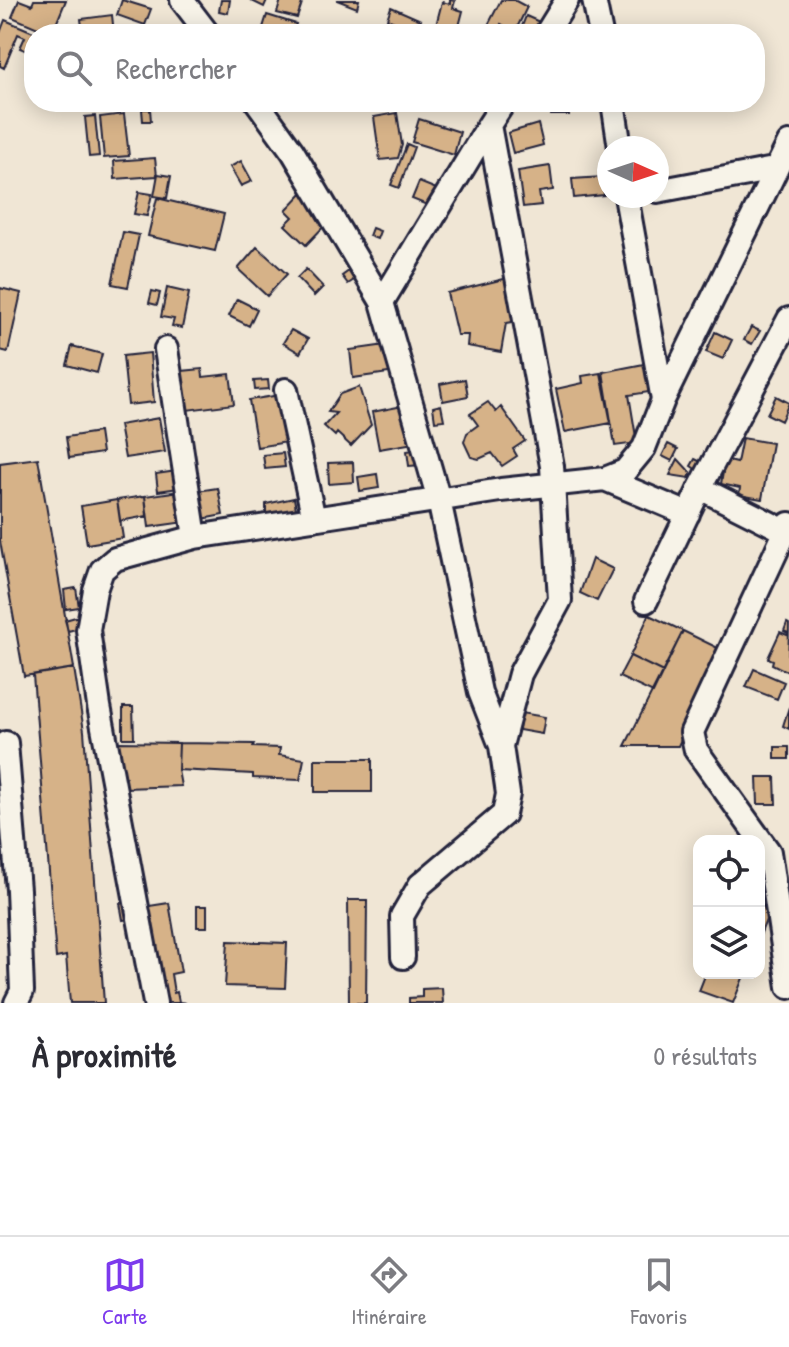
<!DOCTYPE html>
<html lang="fr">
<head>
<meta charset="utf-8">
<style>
	body { margin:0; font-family:"Patrick Hand",sans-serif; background:#f2f2f3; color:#2b2b33 }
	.controls { position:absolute; right:24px; bottom:24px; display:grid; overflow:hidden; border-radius:16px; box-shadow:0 4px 20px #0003 }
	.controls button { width:72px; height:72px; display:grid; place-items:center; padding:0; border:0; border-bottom:2px solid #e1e1e2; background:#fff; color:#2b2b33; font:40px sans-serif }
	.compass { position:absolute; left:597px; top:136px; width:72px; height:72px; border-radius:50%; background:#fff; box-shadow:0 4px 20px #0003; rotate:93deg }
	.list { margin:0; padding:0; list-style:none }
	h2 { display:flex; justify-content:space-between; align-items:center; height:104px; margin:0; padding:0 32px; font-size:34px }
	h2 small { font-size:26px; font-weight:400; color:#7c7c81 }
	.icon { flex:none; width:44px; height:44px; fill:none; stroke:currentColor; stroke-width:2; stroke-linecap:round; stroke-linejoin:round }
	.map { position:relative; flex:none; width:789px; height:1003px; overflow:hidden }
	.search { position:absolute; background:#fff; box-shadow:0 4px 20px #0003; left:24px; right:24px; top:24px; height:88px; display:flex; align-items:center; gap:20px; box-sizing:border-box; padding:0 28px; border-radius:32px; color:#7c7c81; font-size:30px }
	.sheet { height:232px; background:#fff }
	nav { display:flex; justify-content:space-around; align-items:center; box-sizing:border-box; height:112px; border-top:2px solid #e1e1e2; background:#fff; font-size:22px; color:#7c7c81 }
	nav a { display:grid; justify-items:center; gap:4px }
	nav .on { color:#7c3aed }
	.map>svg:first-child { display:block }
	.building { fill:#d6b288; stroke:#22223b; stroke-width:2 }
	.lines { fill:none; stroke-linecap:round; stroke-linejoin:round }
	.minor-casing { stroke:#22223b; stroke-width:28 }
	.minor { stroke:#f7f3e8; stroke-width:22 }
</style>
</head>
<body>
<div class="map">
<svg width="789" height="1003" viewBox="0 0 789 1003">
	<rect width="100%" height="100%" fill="#f0e6d5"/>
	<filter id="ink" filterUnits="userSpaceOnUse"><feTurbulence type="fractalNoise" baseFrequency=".0125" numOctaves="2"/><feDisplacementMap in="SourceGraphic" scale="16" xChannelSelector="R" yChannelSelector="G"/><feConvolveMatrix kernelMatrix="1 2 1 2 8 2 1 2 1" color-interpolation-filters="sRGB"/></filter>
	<g filter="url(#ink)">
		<path class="building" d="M19 0 32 5 34 0H66L52 34 12 17Z
			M122 0 151 9 145 25 117 15Z
			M221 0H230L228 13 219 11Z
			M250 0H267L264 7Z
			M281 0H303L297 18 277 13Z
			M337 0H359L357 8Z
			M450 0 455 1 453 8 463 11 457 34H440L441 31 435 29 442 2 450 4Z
			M501 0H514L527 7 515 32 501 24 496 34 486 29Z
			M391 7 421 20 417 31 387 19Z
			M112 15 114 34H83L81 19Z
			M267 15 296 24 292 34H261Z
			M526 16 546 25 539 34H519Z
			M5 20 38 34H34V54L20 48 25 37 18 34 4 68 0 66V33Z
			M540 102H569V115H551V109H540Z
			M142 109H150L151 121H143Z
			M397 113 402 145 398 158 380 160 374 117Z
			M124 114 129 156 104 158 100 117Z
			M95 116 99 156 89 157 85 117Z
			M419 119 460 132 454 155 412 142Z
			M538 124 543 145 513 153 508 133Z
			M407 144 414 147 399 188 391 185Z
			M155 158 157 176 115 179 114 161Z
			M241 161 252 181 241 186 230 167Z
			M550 166 553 190 539 192 541 205 523 207 518 171Z
			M158 174 171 176 167 198 154 196Z
			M603 177 604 195 574 198 572 179Z
			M419 182 439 190 432 207 412 199Z
			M304 191 331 219 306 245 285 225 293 217 286 210Z
			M139 192 152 194 147 216 134 214Z
			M157 198 224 214 215 251 148 236Z
			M372 228 380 231 377 239 369 236Z
			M123 232 139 235 128 287 112 284Z
			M257 247 287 274 267 296 238 269Z
			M357 265 363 274 348 284 342 276Z
			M306 269 323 287 314 296 297 278Z
			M508 278 518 321 506 323 501 352 467 346 468 335H457L447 293Z
			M0 288 21 293 8 352 0 350Z
			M167 288 189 293 182 328 172 326 174 319 161 317Z
			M152 291 160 293 157 305 149 303Z
			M237 299 257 309 249 326 229 316Z
			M751 327 760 331 752 344 744 340Z
			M291 330 308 339 300 353 283 343Z
			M715 332 732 340 723 359 706 352Z
			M393 344 396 372 353 378 350 350Z
			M72 346 102 354 97 373 67 365Z
			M150 353 154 402 128 405 123 356Z
			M644 364 649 392 629 395 637 443 615 446 603 372Z
			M202 369 203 377 230 374 234 404 187 410 182 371Z
			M601 373 611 423 565 432 556 389 583 383 582 376Z
			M465 379 468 396 443 401 440 384Z
			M268 380 269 389 255 390 254 381Z
			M359 387 371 425 351 446 337 433 335 436 324 426 336 413 328 412 340 394Z
			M280 395 287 442 257 447 249 400Z
			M776 396 789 403 781 421 767 414Z
			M488 402 496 412 501 407 525 441 513 449 517 456 502 466 492 453 479 459 471 457 464 442 467 433 478 425 470 414Z
			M408 405 414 443 379 449 372 412Z
			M441 405 444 420 435 421 433 407Z
			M159 418 165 452 125 458 119 425Z
			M99 432 102 453 69 458 66 437Z
			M742 438 772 443 762 499 739 495 740 488 721 484 725 460 737 463Z
			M668 444 678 449 672 461 662 456Z
			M419 449 421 465 409 466 407 451Z
			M283 453 285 467 265 469 263 455Z
			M38 458 74 668 24 676 0 541V463Z
			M678 459 691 473 689 478 670 475Z
			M695 459 701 462 697 470 691 466Z
			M353 462 354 482 329 484 328 463Z
			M177 471 179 488 158 491 156 474Z
			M377 474 379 488 360 491 358 477Z
			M218 488 223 515 202 519 197 491Z
			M180 491 185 522 149 527 145 496Z
			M145 496 147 516 120 521 117 500Z
			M294 498 296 509 266 516V504Z
			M117 500 123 538 87 544 81 506Z
			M592 559 613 569 597 601 580 593Z
			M76 588 79 607 66 609 64 590Z
			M86 614 88 626 68 631 65 620Z
			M649 615 683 631 663 672 630 656Z
			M787 623 789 624 788 672 772 664 773 660 768 658 780 632 787 635 788 633 784 631Z
			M683 631 722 650 678 746H625Z
			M630 656 663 672 653 693 619 677Z
			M74 668 84 731 104 1003H70L66 956 56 958 33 675Z
			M754 669 784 682 777 699 746 687Z
			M123 707H133L134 738H123Z
			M789 707V729L783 726Z
			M521 713 545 717 542 734 519 730Z
			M118 742 179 743 178 770 181 786 125 788Z
			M179 743 254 744 253 747 280 748 279 755 304 759 300 780 253 778V774L178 770Z
			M775 747H789V759H775Z
			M315 759H372V792H315Z
			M757 777H775L776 804H758Z
			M348 900H367L366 1003H349Z
			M132 901 135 918 123 920 120 903Z
			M169 903 181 972 171 974 174 993 177 992 179 1002 186 1003H165L149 906Z
			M759 903 769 912 759 938Z
			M197 906H207V927H197Z
			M228 941 287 943 285 988 225 986Z
			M706 973H745L733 1003 699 991Z
			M442 988 443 1003H409V998L422 997V989Z"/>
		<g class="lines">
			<defs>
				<path id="minor" d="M182 0 208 34
					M594 0 601 34
					M546 34 567 0
					M257 102 293 152 382 302
					M613 102 620 148
					M657 191 774 169
					M626 196 663 400
					M166 349 195 537 501 490 605 479 625 471 644 448 663 400 789 143
					M286 390 314 519
					M605 479 688 514
					M789 524 692 732 696 750 769 852 789 987
					M785 531 700 488 789 319
					M646 601 700 488
					M6 743 18 890 22 991 16 1003
					M501 746 520 674 560 600 552 466 489 125 504 102
					M403 957 402 916 420 885 504 814 508 794 501 746 480 692 439 500 382 302 489 125
					M155 1003 99 706 88 630 95 590 102 570 115 559 195 537"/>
			</defs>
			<use href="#minor" class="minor-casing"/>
			<use href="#minor" class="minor"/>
		</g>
	</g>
</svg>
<div class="controls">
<button><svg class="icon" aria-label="locate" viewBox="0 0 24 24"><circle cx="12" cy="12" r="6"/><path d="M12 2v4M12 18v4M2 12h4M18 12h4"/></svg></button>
<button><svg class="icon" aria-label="layers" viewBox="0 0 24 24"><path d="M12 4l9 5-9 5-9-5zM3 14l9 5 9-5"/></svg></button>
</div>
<svg class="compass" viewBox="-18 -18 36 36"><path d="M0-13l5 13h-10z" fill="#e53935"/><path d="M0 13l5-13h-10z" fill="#7c7c81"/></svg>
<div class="search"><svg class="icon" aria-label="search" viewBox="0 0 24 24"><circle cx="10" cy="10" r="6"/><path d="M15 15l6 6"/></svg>Rechercher</div>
</div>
<section class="sheet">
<h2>À proximité<small>0 résultats</small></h2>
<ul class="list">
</ul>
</section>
<nav>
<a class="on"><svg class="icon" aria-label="map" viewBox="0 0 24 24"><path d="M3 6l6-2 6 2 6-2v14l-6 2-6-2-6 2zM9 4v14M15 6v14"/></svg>Carte</a>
<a><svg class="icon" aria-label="directions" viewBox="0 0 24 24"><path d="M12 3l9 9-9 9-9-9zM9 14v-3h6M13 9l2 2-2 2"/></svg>Itinéraire</a>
<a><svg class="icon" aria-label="saved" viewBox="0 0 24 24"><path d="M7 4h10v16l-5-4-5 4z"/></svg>Favoris</a>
</nav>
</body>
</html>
